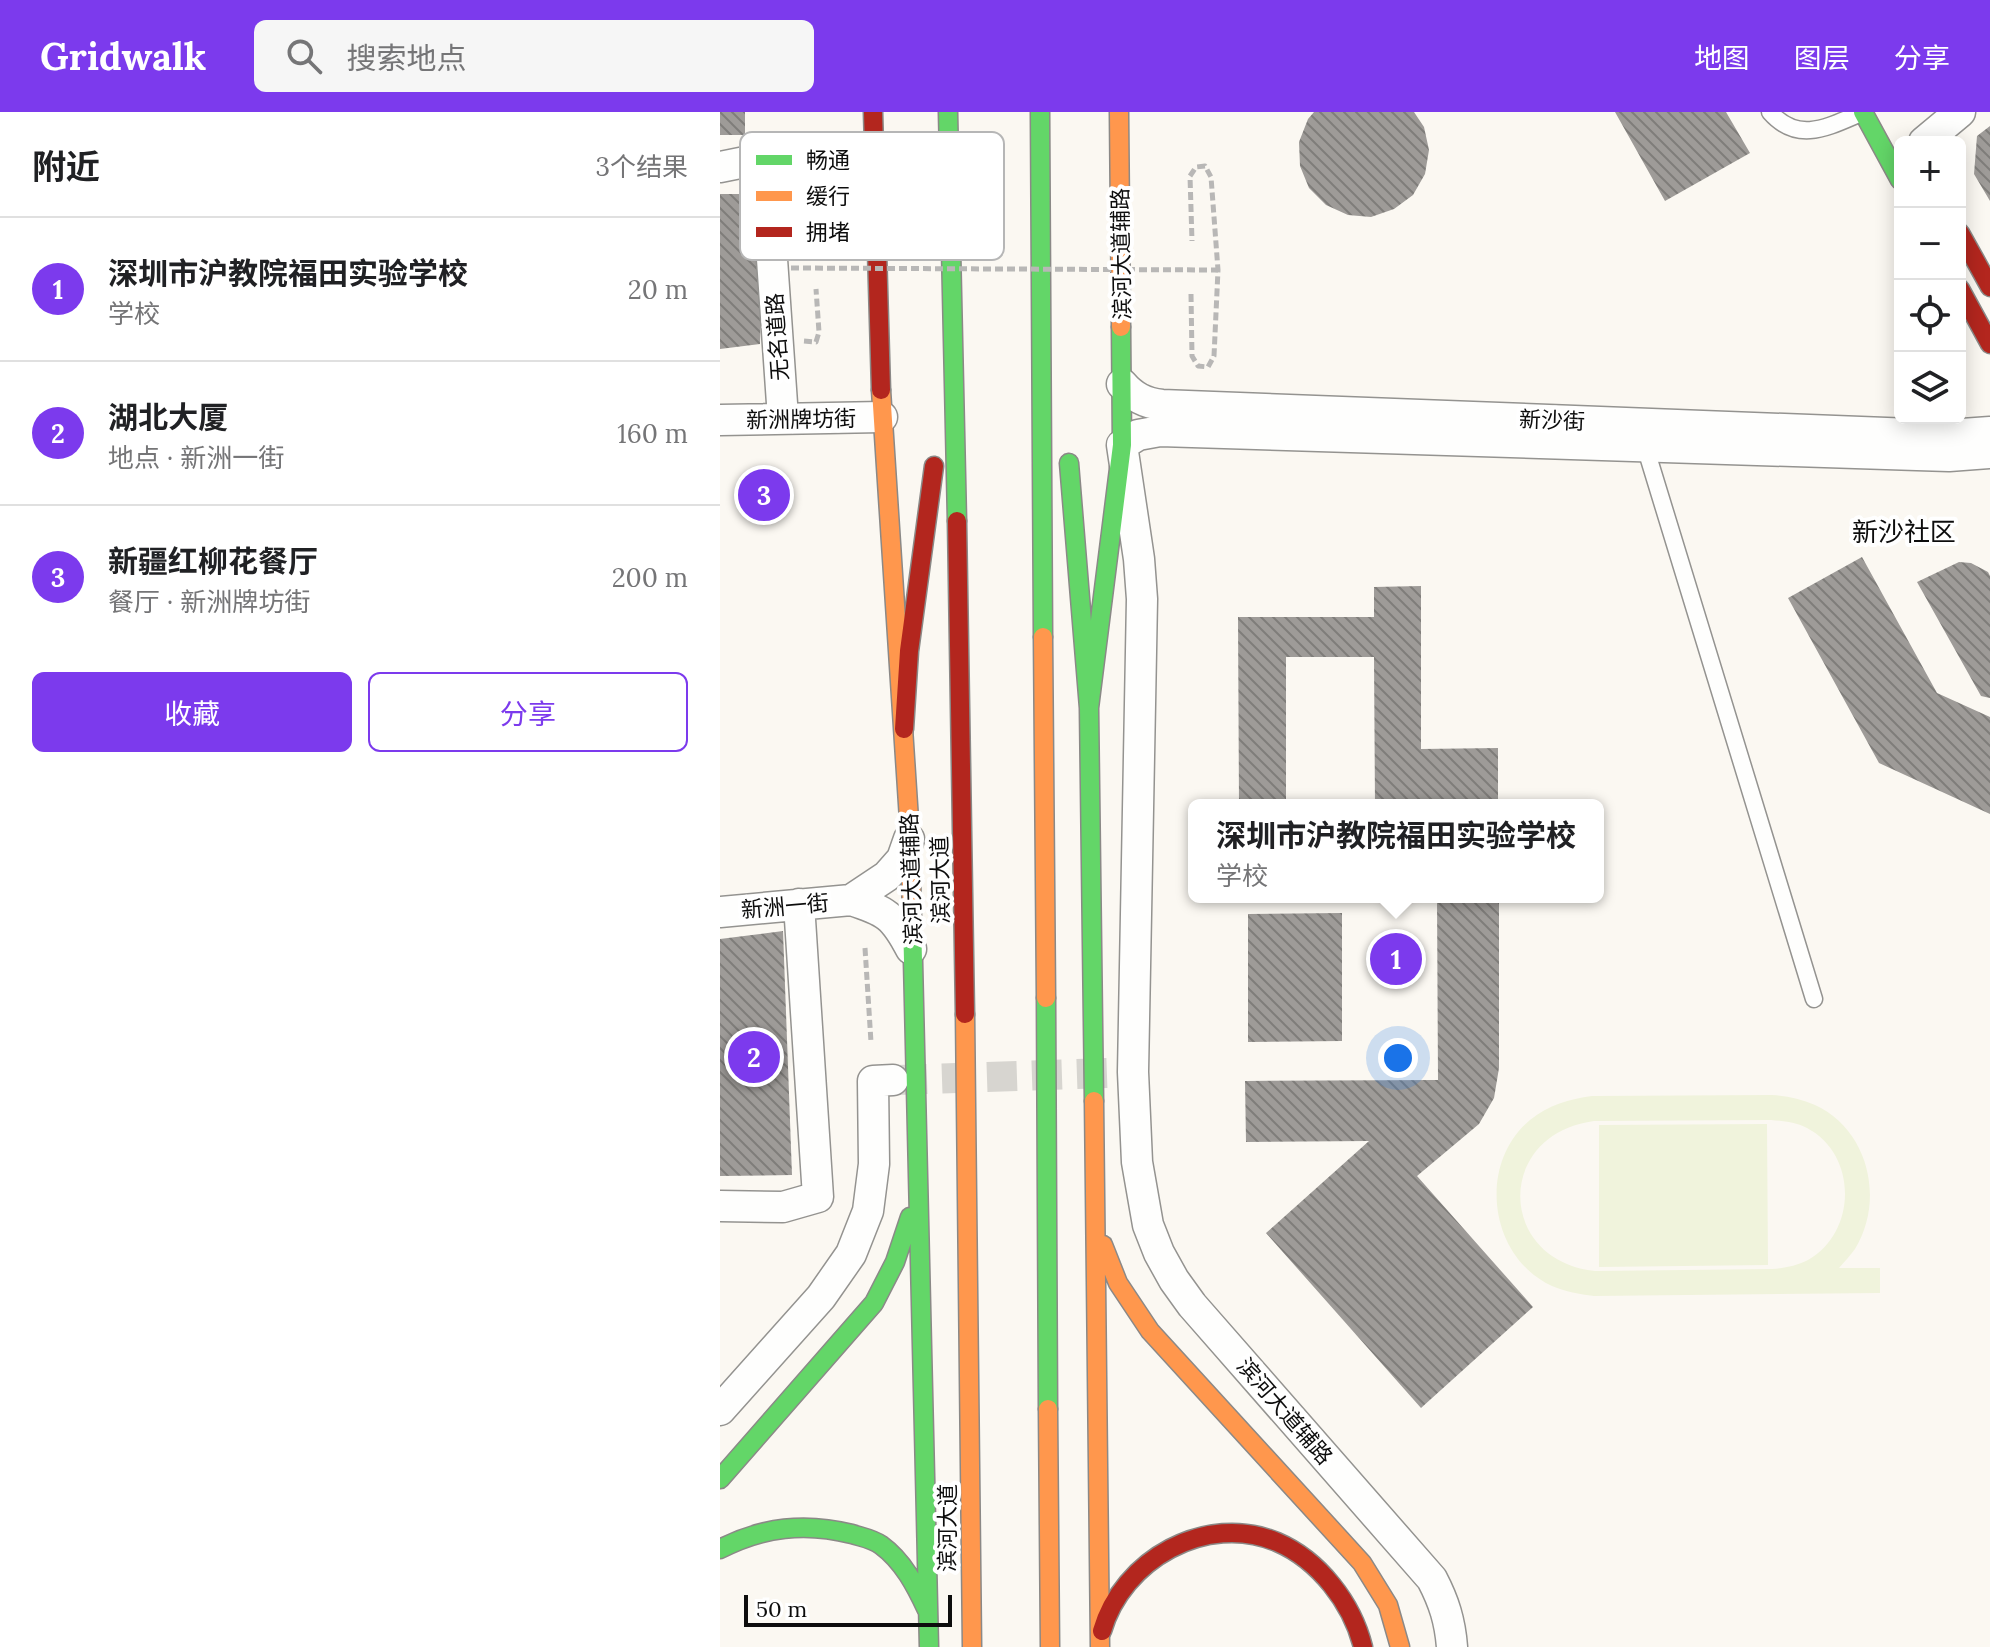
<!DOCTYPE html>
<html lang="zh">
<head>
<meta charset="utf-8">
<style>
	body { margin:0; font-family:Lora,"Noto Sans SC",serif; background:#f6f6f6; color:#202124 }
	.controls { position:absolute; right:24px; top:24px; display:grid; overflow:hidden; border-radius:12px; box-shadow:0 4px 20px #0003 }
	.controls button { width:72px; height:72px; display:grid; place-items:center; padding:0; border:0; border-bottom:2px solid #e0e0e0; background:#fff; color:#202124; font:40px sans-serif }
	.scale { position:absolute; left:24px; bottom:20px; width:208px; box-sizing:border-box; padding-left:8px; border:4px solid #0d0d0d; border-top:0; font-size:22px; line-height:28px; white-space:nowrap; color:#0d0d0d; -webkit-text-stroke:6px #fff; paint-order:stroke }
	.you { position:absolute; left:678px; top:946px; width:28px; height:28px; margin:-20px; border:6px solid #fff; border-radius:50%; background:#1a73e8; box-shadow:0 0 0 12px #1a73e833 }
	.badge { display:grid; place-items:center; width:52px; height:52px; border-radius:50%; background:#7c3aed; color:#fff; font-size:26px; font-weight:700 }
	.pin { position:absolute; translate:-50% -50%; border:4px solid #fff; box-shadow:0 2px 8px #0006 }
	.popup { position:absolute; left:468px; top:687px; width:416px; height:104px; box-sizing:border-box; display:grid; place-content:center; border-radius:12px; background:#fff; filter:drop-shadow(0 2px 6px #0005); font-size:26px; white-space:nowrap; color:#757577 }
	.popup b { font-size:30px; color:#202124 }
	.popup::after { content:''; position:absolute; left:50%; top:100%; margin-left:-16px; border:16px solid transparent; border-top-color:#fff }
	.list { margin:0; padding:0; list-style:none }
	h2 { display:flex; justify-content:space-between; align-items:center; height:104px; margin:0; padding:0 32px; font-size:34px }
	h2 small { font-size:26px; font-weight:400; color:#757577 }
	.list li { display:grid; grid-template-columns:52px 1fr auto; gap:24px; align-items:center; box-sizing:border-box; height:144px; padding:0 32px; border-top:2px solid #e0e0e0 }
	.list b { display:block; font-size:30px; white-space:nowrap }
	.list p { margin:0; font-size:26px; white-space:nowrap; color:#757577 }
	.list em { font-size:26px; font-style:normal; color:#757577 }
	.actions { display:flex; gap:16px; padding:24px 32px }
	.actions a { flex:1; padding:18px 0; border:2px solid #7c3aed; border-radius:12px; text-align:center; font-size:28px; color:#7c3aed }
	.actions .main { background:#7c3aed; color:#fff }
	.icon { flex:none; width:44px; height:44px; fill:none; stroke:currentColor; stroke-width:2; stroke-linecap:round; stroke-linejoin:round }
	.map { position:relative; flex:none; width:1270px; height:1535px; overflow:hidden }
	header { display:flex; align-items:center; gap:48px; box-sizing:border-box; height:112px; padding:0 40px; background:#7c3aed; color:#fff }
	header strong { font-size:38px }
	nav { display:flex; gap:44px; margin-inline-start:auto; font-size:28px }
	.search { width:560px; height:72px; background:#f6f6f6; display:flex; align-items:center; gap:20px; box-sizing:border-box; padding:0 28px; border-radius:12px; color:#757577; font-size:30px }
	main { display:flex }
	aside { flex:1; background:#fff }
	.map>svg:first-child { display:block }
	.pitch { fill:#f0f3dc; fill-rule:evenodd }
	.building { fill:url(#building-back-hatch) }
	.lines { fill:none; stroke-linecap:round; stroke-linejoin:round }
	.street-tunnel { stroke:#d7d5d0; stroke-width:30; stroke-dasharray:30 15; stroke-linecap:butt }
	.lane-casing { stroke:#949390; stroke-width:19 }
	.street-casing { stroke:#949390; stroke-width:33 }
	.fast-casing { stroke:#8b8987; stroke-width:21 }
	.slow-casing { stroke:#8b8987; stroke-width:21 }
	.jam-casing { stroke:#8b8987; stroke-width:21 }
	.path { stroke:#b8b7b6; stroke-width:5; stroke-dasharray:8 4; stroke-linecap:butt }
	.lane { stroke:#fefefd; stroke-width:16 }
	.street { stroke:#fefefd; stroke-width:30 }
	.fast { stroke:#63d668; stroke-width:18 }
	.slow { stroke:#ff974d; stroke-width:18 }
	.jam { stroke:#b3261e; stroke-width:18 }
	.path-bridge { stroke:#b8b7b6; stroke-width:5; stroke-dasharray:8 4; stroke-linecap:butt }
	.labels { text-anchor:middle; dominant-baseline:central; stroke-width:8; stroke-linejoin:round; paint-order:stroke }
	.street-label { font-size:22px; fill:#0d0d0d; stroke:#fff }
	.quarter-label { font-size:26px; fill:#0d0d0d; stroke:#fff }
	.key { fill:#fff; stroke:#b6b6b6; stroke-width:2 }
	.key-label { font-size:22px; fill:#0d0d0d }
</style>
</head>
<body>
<header>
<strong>Gridwalk</strong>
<div class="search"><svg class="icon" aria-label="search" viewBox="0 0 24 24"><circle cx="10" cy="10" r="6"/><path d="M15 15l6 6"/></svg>搜索地点</div>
<nav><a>地图</a><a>图层</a><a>分享</a></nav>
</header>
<main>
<aside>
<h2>附近<small>3个结果</small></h2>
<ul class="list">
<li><span class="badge">1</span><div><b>深圳市沪教院福田实验学校</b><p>学校</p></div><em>20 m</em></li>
<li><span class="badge">2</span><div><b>湖北大厦</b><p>地点 · 新洲一街</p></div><em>160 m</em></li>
<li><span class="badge">3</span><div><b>新疆红柳花餐厅</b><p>餐厅 · 新洲牌坊街</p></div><em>200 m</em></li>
</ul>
<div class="actions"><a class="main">收藏</a><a>分享</a></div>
</aside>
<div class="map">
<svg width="1270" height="1535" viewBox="0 0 1270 1535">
	<defs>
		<pattern id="building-back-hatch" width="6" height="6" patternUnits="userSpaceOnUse" patternTransform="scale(2)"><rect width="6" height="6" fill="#9e9b98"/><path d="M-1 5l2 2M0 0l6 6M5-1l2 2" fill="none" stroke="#7f7d7a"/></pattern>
	</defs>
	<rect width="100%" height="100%" fill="#fbf8f2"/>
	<path class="pitch" d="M1052 983C1067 984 1081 987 1095 993 1149 1018 1165 1088 1135 1137 1130 1144 1124 1150 1119 1156H1160V1181L874 1184C859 1182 846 1180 832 1174 769 1145 757 1052 810 1008 829 993 849 987 872 984ZM1051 1008C1063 1009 1075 1010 1087 1016 1138 1043 1137 1120 1088 1148 1076 1154 1065 1156 1052 1157L875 1159C776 1148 775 1022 874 1009Z
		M1047 1012 1048 1153 879 1155V1013Z"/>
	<path class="building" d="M0 0H25V23H0Z
		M594 0H694L704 15 709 38 705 62 693 83 674 97 651 105 628 103 606 93 589 76 580 54 579 30 588 7Z
		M895 0H1006L1030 41 945 89Z
		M1270 14V89L1254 62 1257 24Z
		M0 82H44L40 232 0 237Z
		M1142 445 1217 581 1270 605V702L1159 651 1068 486Z
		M1239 450 1251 451 1268 460 1270 464V586L1261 584 1197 470Z
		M701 474V637L778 636V693H655L654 545H566V693H519L518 505H654V475Z
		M717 785H779V956L774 986 759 1012 697 1064 813 1195 701 1296 546 1121 649 1029 526 1030 525 969 718 968Z
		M622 801V929L528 930V802Z
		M63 819 72 1063 0 1064V827Z"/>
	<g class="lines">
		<path class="street-tunnel" d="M177 968 387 961"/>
		<defs>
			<path id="lane" d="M1050 0C1078 32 1108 15 1141 1
				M924 331 1094 887"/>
			<path id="street" d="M1204 30 1240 0
				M0 55 45 46 63 306
				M402 272C413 285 425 291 442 293L1192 322H1242L1270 320
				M0 308 162 305
				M131 788C166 799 174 804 191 837
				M0 800 131 788 167 764 182 747 189 727
				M0 1094 63 1095 98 1085 79 792
				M0 1298 101 1185 131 1142 148 1099 154 1052 153 969 173 968
				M732 1535C730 1509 724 1490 712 1467L472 1193 454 1168 439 1141 428 1113 417 1050 413 960 422 487 419 447 402 333 418 323 440 319 1197 343 1229 344 1270 341"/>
			<path id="fast" d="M228 0 237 409
				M320 0 323 525
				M1143 0 1180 68
				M349 351 369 596
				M192 806 209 1535
				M326 886 328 1297
				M374 989 369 596 402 333 401 215
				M0 1367 154 1191 175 1150 190 1105
				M0 1437C43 1415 85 1410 132 1422 141 1425 153 1427 161 1433 183 1449 196 1474 207 1498"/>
			<path id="slow" d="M399 0 401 215
				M161 278 190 723 192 806
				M323 525 326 886
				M245 902 252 1535
				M374 989 380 1535
				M383 1133 398 1171 430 1219 642 1451 668 1493 680 1535
				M328 1297 330 1535"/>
			<path id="jam" d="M153 0 161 278
				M1240 121 1270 175
				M1240 177 1270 232
				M237 409 245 902
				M184 617 189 539 214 354
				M382 1519C402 1448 486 1400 557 1430 599 1448 632 1491 643 1535"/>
		</defs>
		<use href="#lane" class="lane-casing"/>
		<use href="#street" class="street-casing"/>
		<use href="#fast" class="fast-casing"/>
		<use href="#slow" class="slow-casing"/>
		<use href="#jam" class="jam-casing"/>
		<path class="path" d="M74 59H81L87 71 90 130
			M471 182 472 244 478 254 488 255 494 244 498 158 491 65 485 54 476 55 470 64 472 129
			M84 229 96 230 99 220 96 177
			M145 836 151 930"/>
		<use href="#lane" class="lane"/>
		<use href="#street" class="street"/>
		<use href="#fast" class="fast"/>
		<use href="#slow" class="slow"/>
		<use href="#jam" class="jam"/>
		<path class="path-bridge" d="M71 156 498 158"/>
	</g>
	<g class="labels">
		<g class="street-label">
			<text transform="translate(401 142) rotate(-91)">滨河大道辅路</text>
			<text transform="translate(57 225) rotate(-94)">无名道路</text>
			<text transform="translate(81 307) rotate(-1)">新洲牌坊街</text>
			<text transform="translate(832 308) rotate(2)">新沙街</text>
			<text transform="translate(191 767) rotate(-92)">滨河大道辅路</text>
			<text transform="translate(220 768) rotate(-91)">滨河大道</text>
			<text transform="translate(65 794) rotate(-5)">新洲一街</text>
			<text transform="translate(565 1299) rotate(49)">滨河大道辅路</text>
			<text transform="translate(227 1416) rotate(-90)">滨河大道</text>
		</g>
		<g class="quarter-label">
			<text x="1184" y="419">新沙社区</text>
		</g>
	</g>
	<rect x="20" y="20" width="264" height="128" rx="12" class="key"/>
	<rect x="36" y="43" width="36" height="10" fill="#63d668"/>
	<rect x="36" y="79" width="36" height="10" fill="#ff974d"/>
	<rect x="36" y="115" width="36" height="10" fill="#b3261e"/>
	<g class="key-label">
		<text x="86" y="56">畅通</text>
		<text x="86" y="92">缓行</text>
		<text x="86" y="128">拥堵</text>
	</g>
</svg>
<div class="controls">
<button>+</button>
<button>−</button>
<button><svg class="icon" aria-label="locate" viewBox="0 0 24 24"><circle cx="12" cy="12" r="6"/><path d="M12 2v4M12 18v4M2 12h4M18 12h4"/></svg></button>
<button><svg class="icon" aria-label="layers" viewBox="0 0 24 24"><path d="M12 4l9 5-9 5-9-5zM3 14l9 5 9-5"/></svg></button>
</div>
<div class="scale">50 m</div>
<div class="you"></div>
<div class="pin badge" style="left:676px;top:847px">1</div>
<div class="popup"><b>深圳市沪教院福田实验学校</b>学校</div>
<div class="pin badge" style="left:34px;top:945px">2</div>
<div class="pin badge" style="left:44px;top:383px">3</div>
</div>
</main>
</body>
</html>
